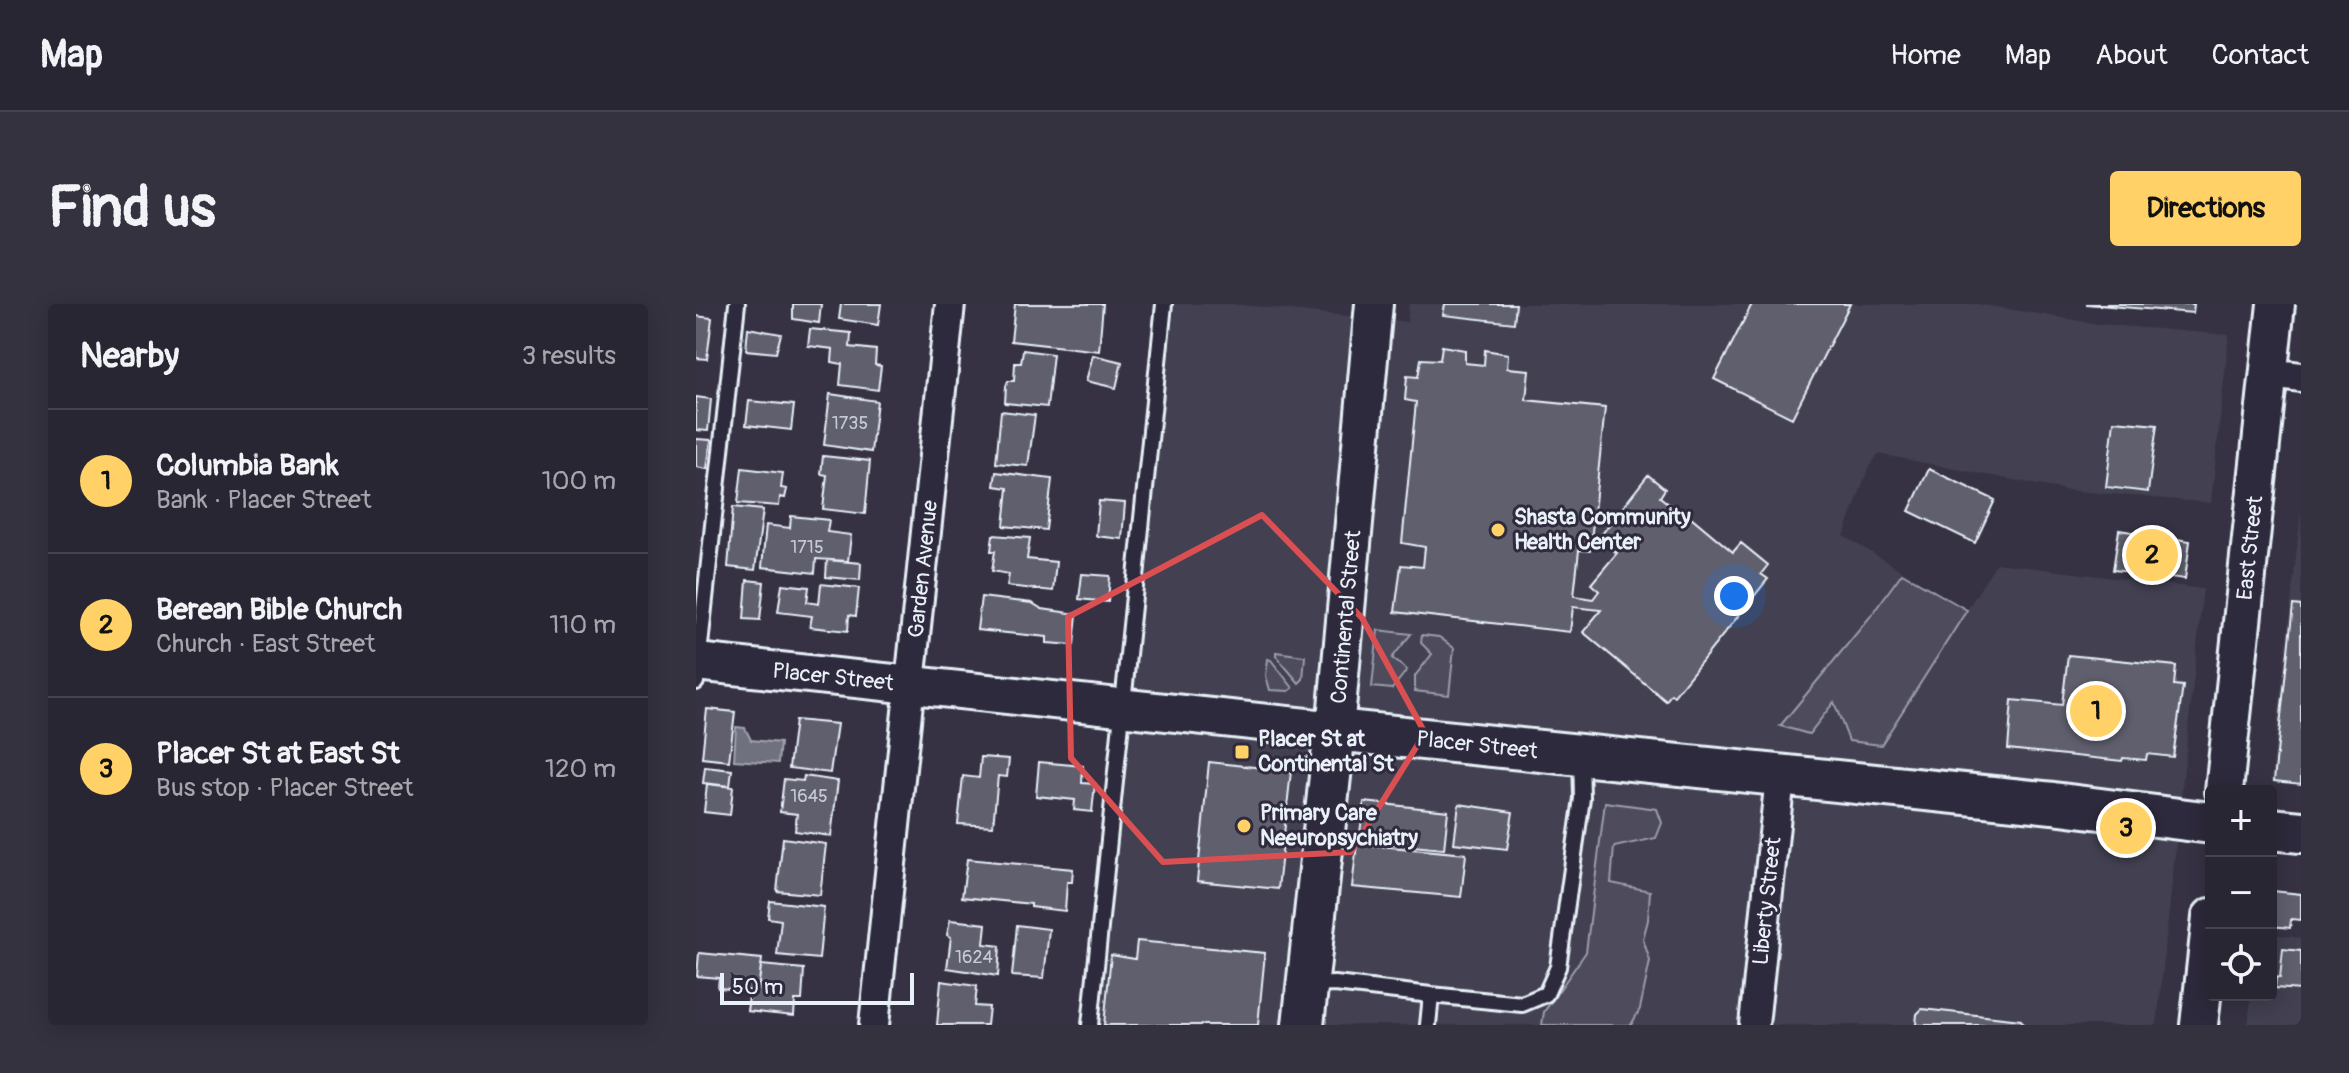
<!DOCTYPE html>
<html lang="en">
<head>
<meta charset="utf-8">
<style>
	body { margin:0; font-family:Pangolin,sans-serif; background:#34323f; color:#f1f3f6 }
	.controls { position:absolute; right:24px; bottom:24px; display:grid; overflow:hidden; border-radius:8px; box-shadow:0 4px 20px #0003 }
	.controls button { width:72px; height:72px; display:grid; place-items:center; padding:0; border:0; border-bottom:2px solid #44434e; background:#282633; color:#f1f3f6; font:40px sans-serif }
	.scale { position:absolute; left:24px; bottom:20px; width:194px; box-sizing:border-box; padding-left:8px; border:4px solid #e8f1f8; border-top:0; font-size:22px; line-height:28px; white-space:nowrap; color:#e8f1f8; -webkit-text-stroke:6px #2f2a3d; paint-order:stroke }
	.you { position:absolute; left:1038px; top:292px; width:28px; height:28px; margin:-20px; border:6px solid #fff; border-radius:50%; background:#1a73e8; box-shadow:0 0 0 12px #1a73e833 }
	.badge { display:grid; place-items:center; width:52px; height:52px; border-radius:50%; background:#ffd166; color:#111; font-size:26px; font-weight:700 }
	.pin { position:absolute; translate:-50% -50%; border:4px solid #fff; box-shadow:0 2px 8px #0006 }
	.list { margin:0; padding:0; list-style:none }
	h2 { display:flex; justify-content:space-between; align-items:center; height:104px; margin:0; padding:0 32px; font-size:34px }
	h2 small { font-size:26px; font-weight:400; color:#a5a5ac }
	.list li { display:grid; grid-template-columns:52px 1fr auto; gap:24px; align-items:center; box-sizing:border-box; height:144px; padding:0 32px; border-top:2px solid #44434e }
	.list b { display:block; font-size:30px; white-space:nowrap }
	.list p { margin:0; font-size:26px; white-space:nowrap; color:#a5a5ac }
	.list em { font-size:26px; font-style:normal; color:#a5a5ac }
	.icon { flex:none; width:44px; height:44px; fill:none; stroke:currentColor; stroke-width:2; stroke-linecap:round; stroke-linejoin:round }
	.map { position:relative; flex:none; width:1605px; height:721px; overflow:hidden; border-radius:8px }
	header { display:flex; align-items:center; gap:48px; box-sizing:border-box; height:112px; padding:0 40px; background:#282633; border-bottom:2px solid #44434e }
	header strong { font-size:38px }
	nav { display:flex; gap:44px; margin-inline-start:auto; font-size:28px }
	.intro { display:flex; align-items:center; justify-content:space-between; box-sizing:border-box; height:192px; padding:0 48px }
	h1 { margin:0; font-size:56px }
	.button { padding:20px 36px; border-radius:8px; background:#ffd166; color:#111; font-size:28px; font-weight:700 }
	main { display:flex; gap:48px; padding:0 48px }
	aside { flex:1; background:#282633; border-radius:8px; box-shadow:0 4px 20px #0003 }
	.map>svg:first-child { display:block }
	.built { fill:#433f51 }
	.green { fill:#4d4b5c; stroke:#9a9eaa; stroke-width:2 }
	.water { fill:#70717f; stroke:#a0a4af; stroke-width:2 }
	.building { fill:#605e6e; stroke:#e8f1f8; stroke-width:2 }
	.lines { fill:none; stroke-linecap:round; stroke-linejoin:round }
	.service-casing { stroke:#e8f1f8; stroke-width:20 }
	.minor-casing { stroke:#e8f1f8; stroke-width:34 }
	.tertiary-casing { stroke:#e8f1f8; stroke-width:42 }
	.secondary-casing { stroke:#e8f1f8; stroke-width:46 }
	.service { stroke:#2f2a3d; stroke-width:14 }
	.minor { stroke:#2f2a3d; stroke-width:28 }
	.tertiary { stroke:#2f2a3d; stroke-width:36 }
	.secondary { stroke:#2f2a3d; stroke-width:40 }
	.marked { fill:none; stroke:#da5052; stroke-width:6; stroke-linejoin:round }
	.poi-dot { fill:#ffd166; stroke:#2f2a3d; stroke-width:3 }
	.labels { text-anchor:middle; dominant-baseline:central; stroke-width:6; stroke-linejoin:round; paint-order:stroke }
	.number-label { font-size:18px; fill:#c6ccd6 }
	.poi-label { font-size:22px; font-weight:bold; fill:#e8f1f8; stroke:#2f2a3d; text-anchor:start }
	.street-label { font-size:22px; fill:#e8f1f8; stroke:#2f2a3d }
</style>
</head>
<body>
<header>
<strong>Map</strong>
<nav><a>Home</a><a>Map</a><a>About</a><a>Contact</a></nav>
</header>
<div class="intro"><h1>Find us</h1><a class="button">Directions</a></div>
<main>
<aside>
<h2>Nearby<small>3 results</small></h2>
<ul class="list">
<li><span class="badge">1</span><div><b>Columbia Bank</b><p>Bank · Placer Street</p></div><em>100 m</em></li>
<li><span class="badge">2</span><div><b>Berean Bible Church</b><p>Church · East Street</p></div><em>110 m</em></li>
<li><span class="badge">3</span><div><b>Placer St at East St</b><p>Bus stop · Placer Street</p></div><em>120 m</em></li>
</ul>
</aside>
<div class="map">
<svg width="1605" height="721" viewBox="0 0 1605 721">
	<rect width="100%" height="100%" fill="#363244"/>
	<filter id="ink" filterUnits="userSpaceOnUse"><feTurbulence type="fractalNoise" baseFrequency=".0125" numOctaves="2"/><feDisplacementMap in="SourceGraphic" scale="16" xChannelSelector="R" yChannelSelector="G"/><feConvolveMatrix kernelMatrix="1 2 1 2 8 2 1 2 1" color-interpolation-filters="sRGB"/></filter>
	<g filter="url(#ink)">
		<path class="built" d="M479 0H536L711 18 713 0H1282L1403 20 1533 31 1515 199 1369 186 1182 150 1171 168 1148 232 1271 306 1300 259 1507 285 1461 721H402L433 370Z
			M1605 207V480L1575 477Z
			M1575 630 1605 634V721H1552L1555 691H1575Z"/>
		<path class="green" d="M1206 269 1271 306 1185 441 1153 437 1138 398 1113 430 1084 422 1174 313Z
			M682 326 715 330 696 354 711 366 696 385 676 383Z
			M726 331 743 333 758 344 753 391 719 387V372L736 350 725 339Z
			M580 348 609 352 607 375 603 379 580 352Z
			M572 355 575 356 597 384 593 387 574 386 570 372Z
			M909 498 961 505 966 519 960 534 918 543 915 579 954 587 952 616 947 635 954 657 944 705 935 721H846L848 708 890 648Z"/>
		<path class="water" d="M40 423 49 424 55 436 84 439 82 459 38 456Z"/>
		<path class="building" d="M97 0H125L123 19 97 15Z
			M145 0H185L182 21 143 15Z
			M319 0H407L403 47 315 37Z
			M749 0H820L818 19 747 11Z
			M1056 0H1154L1096 114 1018 75Z
			M1390 0H1498L1497 9Z
			M0 12 16 14 11 55 0 54Z
			M52 24 85 30 80 49 50 46Z
			M114 25 155 29 154 43 180 46 179 61 185 62 182 86 144 81 146 60 136 58 137 45 112 42Z
			M746 42 769 46V59L788 61 789 46 812 50 811 64 833 66 830 96 909 104 894 247 883 246 878 292 897 295 903 287 895 280 921 249 902 235 952 171 969 185 964 193 984 209 982 212 991 218 995 213 1037 248 1045 239 1072 261 1065 270 1072 275 978 392 975 390 970 397 887 328 905 306 877 303 874 328 699 308 705 261 727 263 729 243 706 239 720 98 709 96 711 72 722 73 725 55 744 56Z
			M327 46 357 50 351 103 309 99 310 82 312 77H318L319 59H325Z
			M397 51 426 58 420 84 390 77Z
			M134 90 181 97 175 148 128 141Z
			M0 93 15 95 12 127 0 126Z
			M53 97 98 101 95 126 50 121Z
			M305 107 339 111 332 162 300 159Z
			M1418 117 1461 121 1452 188 1410 183Z
			M0 135 15 136 11 165 0 163Z
			M127 152 174 157 169 210 127 205 131 171 125 170Z
			M46 164 87 169 85 184 91 185 89 194 84 193 83 202 42 199Z
			M1233 165 1299 196 1279 239 1213 207Z
			M300 168 356 175 350 226 308 222 312 184 298 182Z
			M403 197 429 199 426 235 400 232Z
			M37 203 67 206 59 266 32 263Z
			M95 212 133 216 131 228 155 231 152 257 120 255 119 269 66 263 70 221 94 224Z
			M1423 226 1494 237 1489 275 1417 266Z
			M297 231 334 234 331 255 360 258 357 287 311 282 313 270 296 267 299 247H295Z
			M131 256 165 259 164 276 130 273Z
			M386 270 414 272 412 298 383 295Z
			M51 276 68 278 64 316 48 315Z
			M86 280 113 283 111 298 123 300 125 280 163 284 160 312 153 311 152 327 114 323 116 312 82 308Z
			M285 293 336 299 346 305 381 310 378 341 351 339V333L281 326Z
			M1597 301 1605 302V480L1578 477Z
			M1372 351 1480 362 1478 381 1487 382 1477 453 1451 450 1450 456 1427 454 1426 457 1312 445 1316 396 1366 401Z
			M11 405 39 408 33 457 6 454Z
			M99 416 141 420 134 469 93 464Z
			M285 453 313 455 311 473 302 472 297 522 262 520 267 472 283 474Z
			M343 458 387 462 386 479 399 480 396 508 378 506 379 496 340 492Z
			M513 458 595 467 582 585 501 577Z
			M9 463 36 466 34 482 7 479Z
			M108 472 142 477 135 532 99 527 101 510 84 508 88 475 107 477Z
			M11 480 37 483 34 511 8 508Z
			M668 498 752 507 748 545 663 537Z
			M763 500 817 508 811 545 758 539Z
			M87 534 130 540 124 591 81 587Z
			M661 540 770 550 765 593 656 583Z
			M271 555 377 565 376 578H371L369 607 335 603V600L266 593Z
			M1576 587 1605 590V616L1595 615 1594 624 1575 622Z
			M74 597 128 603 123 655 81 651 85 616 72 614Z
			M254 616 290 620 288 640 304 642 302 672 251 664 255 633 251 631Z
			M321 621 353 625 348 674 316 672Z
			M441 637 569 649 562 721H408L415 651 439 655Z
			M1587 645 1605 647V686L1579 684 1580 673 1584 674Z
			M3 649 66 655 62 687 22 684 23 674 1 672Z
			M65 661 108 665 106 696H99L98 712 51 707 54 686 62 687Z
			M245 677 281 682 279 702 293 703 291 721H241Z
			M1226 705 1325 716 1328 721H1220L1221 710Z"/>
		<g class="lines">
			<defs>
				<path id="service" d="M0 378 41 0
					M615 681 639 680 735 691 732 721
					M735 691 826 700 850 690 862 663 886 494 885 452
					M394 721 468 0"/>
				<path id="minor" d="M1573 69 1605 73
					M178 721 254 0
					M1058 721 1084 473"/>
				<path id="tertiary" d="M0 358 639 426 678 0
					M1528 487 1580 0
					M1503 721 1515 613"/>
				<path id="secondary" d="M1575 525 1605 528
					M607 721 639 426 1357 499 1515 519"/>
			</defs>
			<use href="#service" class="service-casing"/>
			<use href="#minor" class="minor-casing"/>
			<use href="#tertiary" class="tertiary-casing"/>
			<use href="#secondary" class="secondary-casing"/>
			<use href="#service" class="service"/>
			<use href="#minor" class="minor"/>
			<use href="#tertiary" class="tertiary"/>
			<use href="#secondary" class="secondary"/>
		</g>
	</g>
	<path class="marked" d="M566 211 666 314 729 429 655 548 467 558 375 454 372 313Z"/>
	<g class="poi-dot">
		<circle cx="802" cy="226" r="8"/>
		<rect x="538" y="440" width="16" height="16" rx="4"/>
		<circle cx="548" cy="522" r="8"/>
	</g>
	<g class="labels">
		<g class="number-label">
			<text x="154" y="119">1735</text>
			<text x="111" y="243">1715</text>
			<text x="113" y="492">1645</text>
			<text x="278" y="653">1624</text>
		</g>
		<g class="poi-label">
			<text x="818" y="213">Shasta Community<tspan x="818" dy="25">Health Center</tspan></text>
			<text x="562" y="435">Placer St at<tspan x="562" dy="25">Continental St</tspan></text>
			<text x="564" y="509">Primary Care<tspan x="564" dy="25">Neeuropsychiatry</tspan></text>
		</g>
		<g class="street-label">
			<text transform="translate(1554 244) rotate(-84)">East Street</text>
			<text transform="translate(227 265) rotate(-84)">Garden Avenue</text>
			<text transform="translate(650 313) rotate(-85)">Continental Street</text>
			<text transform="translate(137 373) rotate(6)">Placer Street</text>
			<text transform="translate(781 441) rotate(6)">Placer Street</text>
			<text transform="translate(1071 597) rotate(-84)">Liberty Street</text>
		</g>
	</g>
</svg>
<div class="controls">
<button>+</button>
<button>−</button>
<button><svg class="icon" aria-label="locate" viewBox="0 0 24 24"><circle cx="12" cy="12" r="6"/><path d="M12 2v4M12 18v4M2 12h4M18 12h4"/></svg></button>
</div>
<div class="scale">50 m</div>
<div class="you"></div>
<div class="pin badge" style="left:1400px;top:407px">1</div>
<div class="pin badge" style="left:1456px;top:251px">2</div>
<div class="pin badge" style="left:1430px;top:524px">3</div>
</div>
</main>
</body>
</html>
